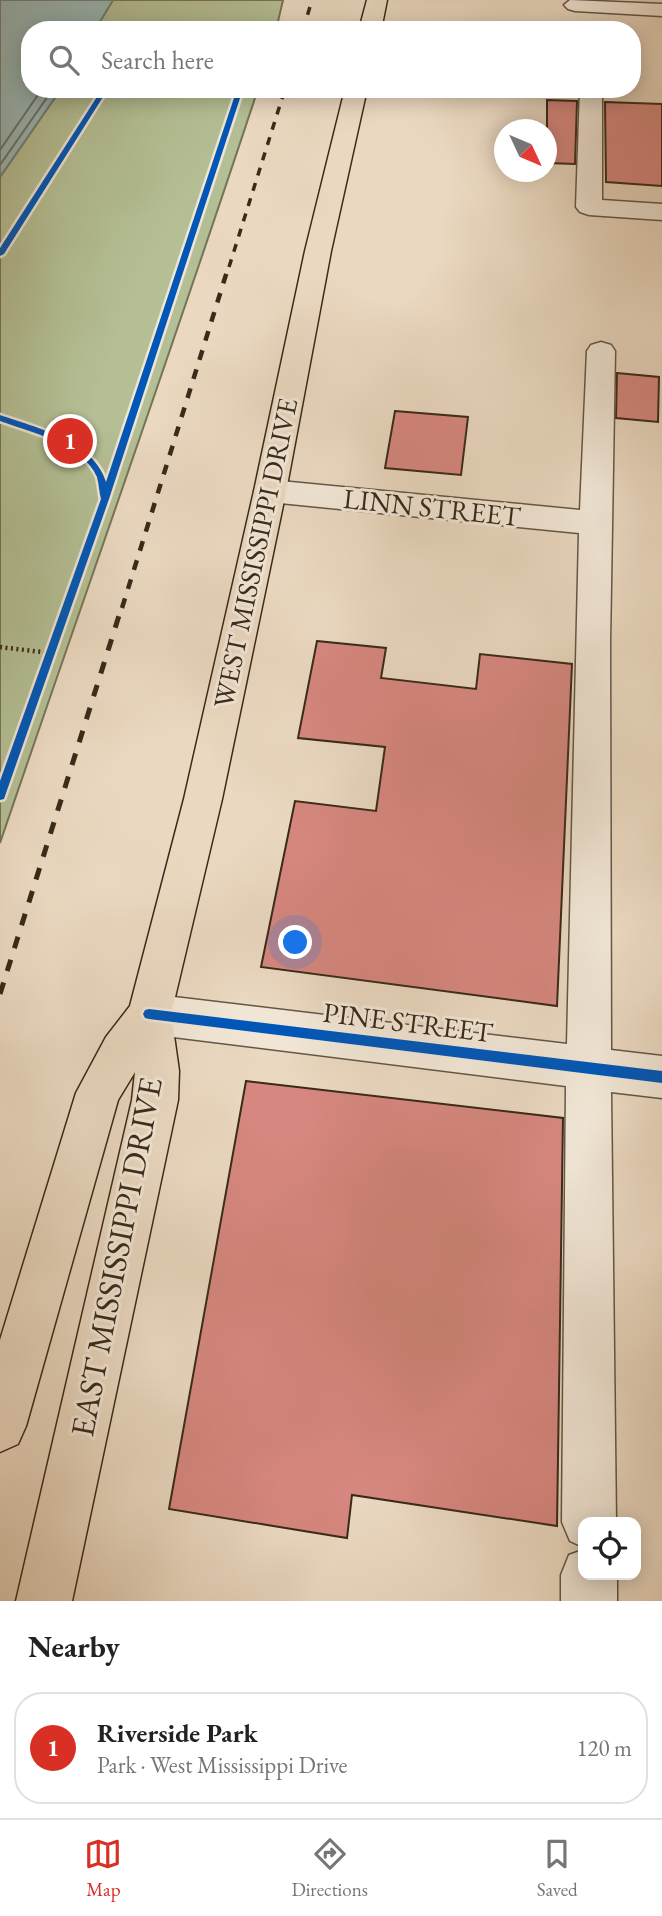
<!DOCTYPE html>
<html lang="en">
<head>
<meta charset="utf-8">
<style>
	body { margin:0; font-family:"EB Garamond",serif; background:#f6f6f6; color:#222 }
	.controls { position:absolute; right:21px; bottom:21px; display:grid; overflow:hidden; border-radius:14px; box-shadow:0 4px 18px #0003 }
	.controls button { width:63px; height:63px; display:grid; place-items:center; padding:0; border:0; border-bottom:2px solid #e0e0e0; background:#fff; color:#222; font:35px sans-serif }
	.compass { position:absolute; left:494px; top:119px; width:63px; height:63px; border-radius:50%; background:#fff; box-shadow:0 4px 18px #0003; rotate:134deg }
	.you { position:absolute; left:296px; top:943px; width:24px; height:24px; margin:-18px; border:5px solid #fff; border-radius:50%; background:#1a73e8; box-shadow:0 0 0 10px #1a73e833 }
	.badge { display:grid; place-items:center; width:46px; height:46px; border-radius:50%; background:#d93025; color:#fff; font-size:23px; font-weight:700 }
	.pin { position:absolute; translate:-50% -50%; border:4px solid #fff; box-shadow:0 2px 7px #0006 }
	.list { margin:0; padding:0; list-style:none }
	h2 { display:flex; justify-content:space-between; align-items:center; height:91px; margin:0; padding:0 28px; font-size:30px }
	h2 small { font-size:23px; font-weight:400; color:#767676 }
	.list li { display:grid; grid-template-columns:46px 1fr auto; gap:21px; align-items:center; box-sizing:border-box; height:112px; margin:0 14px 14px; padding:0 14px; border:2px solid #e0e0e0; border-radius:28px }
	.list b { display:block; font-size:26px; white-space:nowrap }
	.list p { margin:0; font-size:23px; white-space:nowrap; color:#767676 }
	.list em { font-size:23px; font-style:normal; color:#767676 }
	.icon { flex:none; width:38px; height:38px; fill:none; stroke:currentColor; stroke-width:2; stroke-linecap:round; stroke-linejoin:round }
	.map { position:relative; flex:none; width:662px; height:1601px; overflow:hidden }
	.search { position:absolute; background:#fff; box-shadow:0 4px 18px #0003; left:21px; right:21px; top:21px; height:77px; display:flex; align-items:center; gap:18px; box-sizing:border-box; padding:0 24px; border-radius:28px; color:#767676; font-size:26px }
	.sheet { height:217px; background:#fff }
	nav { display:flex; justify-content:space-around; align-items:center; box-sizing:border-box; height:98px; border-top:2px solid #e0e0e0; background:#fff; font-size:19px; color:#767676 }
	nav a { display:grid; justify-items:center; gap:4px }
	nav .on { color:#d93025 }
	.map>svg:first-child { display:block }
	.green { fill:#b4bf95; stroke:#767458; stroke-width:2 }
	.water { fill:#99b9b8; stroke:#738079; stroke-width:2 }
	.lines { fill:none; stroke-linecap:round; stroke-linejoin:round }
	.shore { stroke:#697269; stroke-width:2 }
	.building { fill:#d6877f; stroke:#392a1a; stroke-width:2 }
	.minor-casing { stroke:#655644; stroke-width:3 }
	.major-casing { stroke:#392a1a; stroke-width:3 }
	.path { stroke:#392a1a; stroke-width:4.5; stroke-dasharray:2 3.5; stroke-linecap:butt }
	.minor { fill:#f1e6d6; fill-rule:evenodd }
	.major { fill:#ead8c0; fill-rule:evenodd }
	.rail-far2 { stroke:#392a1a; stroke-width:3.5; stroke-dasharray:8 8; stroke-linecap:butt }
	.rail-far1 { stroke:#392a1a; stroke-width:4.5; stroke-dasharray:10 10; stroke-linecap:butt }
	.rail { stroke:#392a1a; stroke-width:5; stroke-dasharray:12 12; stroke-linecap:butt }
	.cycleway-casing { stroke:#f1e6d6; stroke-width:5 }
	.cycleway { fill:#0057b8; fill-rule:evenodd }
	.labels { text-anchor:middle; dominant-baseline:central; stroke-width:6; stroke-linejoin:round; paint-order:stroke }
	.street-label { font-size:28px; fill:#392a1a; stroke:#f1e6d6 }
	.near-street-label { font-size:33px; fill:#392a1a; stroke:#f1e6d6 }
</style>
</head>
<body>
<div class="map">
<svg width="662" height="1601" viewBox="0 0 662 1601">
	<rect width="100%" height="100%" fill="#ead8c0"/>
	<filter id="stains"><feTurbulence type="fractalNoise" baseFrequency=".00286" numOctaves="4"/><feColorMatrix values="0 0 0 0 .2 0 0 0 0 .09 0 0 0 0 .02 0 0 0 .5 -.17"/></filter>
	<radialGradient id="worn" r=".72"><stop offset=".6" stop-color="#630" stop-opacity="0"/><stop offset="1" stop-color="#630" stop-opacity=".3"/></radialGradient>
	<path class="green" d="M113 0H283L276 30H95Z
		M61 89H258C175 341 86 591 0 843V177Z"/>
	<path class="water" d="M0 0H113L95 30H30V89H61L0 177Z"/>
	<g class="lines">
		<path class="shore" d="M0 150 42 89
			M0 165 53 89"/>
	</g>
	<path class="building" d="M547 100 577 101 575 164 547 163Z
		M605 102 662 104V186L606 182Z
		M617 373 659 377 658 422 616 418Z
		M395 411 468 417 461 475 385 468Z
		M317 641 386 648 381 678 476 689 480 654 572 664 557 1006 261 967 295 801 376 811 385 747 298 738Z
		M246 1081 563 1118 557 1526 352 1495 347 1538 169 1509Z"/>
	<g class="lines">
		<defs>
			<path id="minor" d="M570 0 662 4V16L575 11 568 9 564 5Z
				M580 89H602V200L662 204V220L589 215 580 212 576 207Z
				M601 342 611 345 615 351 610 644 611 1050 662 1056V1098L611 1092 616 1522H583V1547L570 1541 562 1522 566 1086 149 1034 134 1028 127 1014 134 1000 149 994 567 1044 579 533 270 502 259 499 254 491 259 483 270 480 580 510 587 351 591 345Z
				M583 1550V1575H617V1601H561V1575L569 1555Z"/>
			<path id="major" d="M367 0H387L381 30H359Z
				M345 89H367L331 251 286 491 222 799 171 1014 179 1071 178 1100 72 1601H16L132 1100 135 1072 118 1100 26 1426 18 1444 0 1452V1340L76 1093 106 1037 130 1006 184 799 254 491 305 251Z"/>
		</defs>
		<use href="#minor" class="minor-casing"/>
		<use href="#major" class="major-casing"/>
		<path class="path" d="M0 647 50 653"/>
		<use href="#minor" class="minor"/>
		<use href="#major" class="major"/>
		<path class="rail-far2" d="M303 30 312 0
			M229 267 285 89"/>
		<path class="rail-far1" d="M122 608 229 265"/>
		<path class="rail" d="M0 994 122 606"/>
		<defs>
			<path id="cycleway" d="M102 89H108L4 254 0 256V248Z
				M237 89H243L109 499 5 796 4 799 0 800V781L101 499C99 492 99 484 97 477 83 444 30 432 0 421V415C35 427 95 442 106 482Z
				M149 1009 662 1071V1083L149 1019 145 1018 143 1014 145 1010Z"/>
		</defs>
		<use href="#cycleway" class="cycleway-casing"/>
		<use href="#cycleway" class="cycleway"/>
	</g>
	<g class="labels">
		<g class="street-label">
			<text transform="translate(432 507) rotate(6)">LINN STREET</text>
			<text transform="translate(255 553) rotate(-78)">WEST MISSISSIPPI DRIVE</text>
			<text transform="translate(408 1022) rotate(7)">PINE STREET</text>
		</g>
		<g class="near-street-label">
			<text transform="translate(116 1257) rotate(-79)">EAST MISSISSIPPI DRIVE</text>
		</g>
	</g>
	<rect width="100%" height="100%" filter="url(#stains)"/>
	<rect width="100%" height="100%" fill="url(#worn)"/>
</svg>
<div class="controls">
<button><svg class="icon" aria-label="locate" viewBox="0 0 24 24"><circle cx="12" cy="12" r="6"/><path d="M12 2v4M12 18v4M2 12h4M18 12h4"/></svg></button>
</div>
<svg class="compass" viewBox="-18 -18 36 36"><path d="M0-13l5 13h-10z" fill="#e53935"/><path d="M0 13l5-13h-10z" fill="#767676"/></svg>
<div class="you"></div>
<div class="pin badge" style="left:70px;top:441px">1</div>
<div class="search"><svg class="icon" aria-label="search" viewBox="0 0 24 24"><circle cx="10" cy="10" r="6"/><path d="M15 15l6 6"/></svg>Search here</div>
</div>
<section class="sheet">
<h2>Nearby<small></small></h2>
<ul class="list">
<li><span class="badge">1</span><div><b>Riverside Park</b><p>Park · West Mississippi Drive</p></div><em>120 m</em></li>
</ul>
</section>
<nav>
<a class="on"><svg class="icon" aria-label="map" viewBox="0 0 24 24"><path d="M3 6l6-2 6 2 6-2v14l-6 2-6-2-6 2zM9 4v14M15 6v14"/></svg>Map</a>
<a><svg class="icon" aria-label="directions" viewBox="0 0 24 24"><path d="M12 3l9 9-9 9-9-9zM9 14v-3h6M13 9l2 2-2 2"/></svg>Directions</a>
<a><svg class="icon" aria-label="saved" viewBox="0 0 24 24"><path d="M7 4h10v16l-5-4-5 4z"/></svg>Saved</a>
</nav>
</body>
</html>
